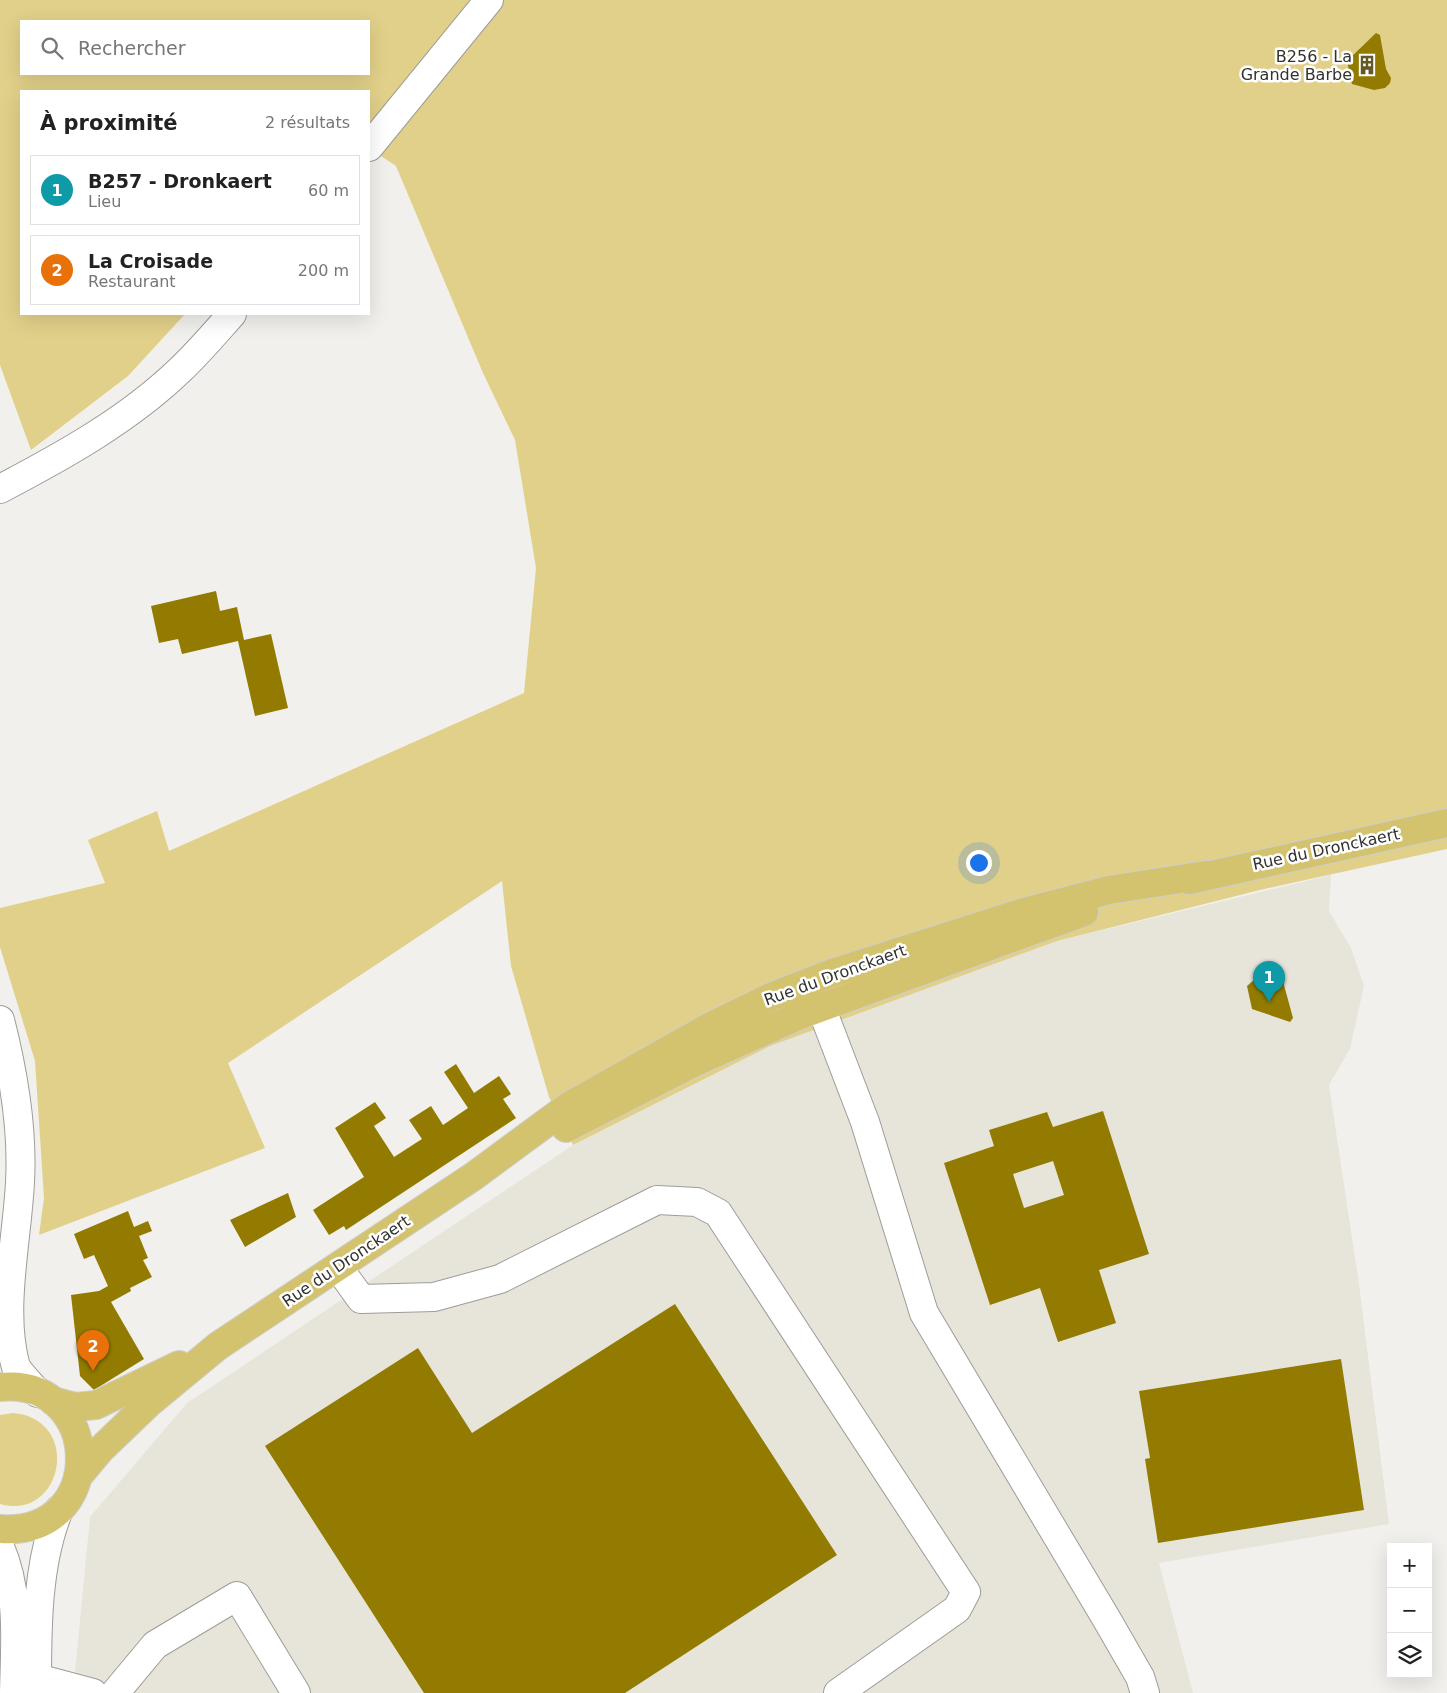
<!DOCTYPE html>
<html lang="fr">
<head>
<meta charset="utf-8">
<style>
	body { margin:0; font-family:"DejaVu Sans",sans-serif; background:#f2f2f2; color:#222 }
	.controls { position:absolute; right:15px; bottom:15px; display:grid; overflow:hidden; border-radius:0px; box-shadow:0 5px 20px #0002 }
	.controls button { width:45px; height:45px; display:grid; place-items:center; padding:0; border:0; border-bottom:1px solid #e0e0e0; background:#fff; color:#222; font:25px sans-serif }
	.you { position:absolute; left:978px; top:862px; width:18px; height:18px; margin:-12px; border:4px solid #fff; border-radius:50%; background:#1a73e8; box-shadow:0 0 0 8px #1a73e833 }
	.badge { display:grid; place-items:center; width:32px; height:32px; border-radius:50%; background:#ea580c; color:#fff; font-size:16px; font-weight:700 }
	.pin { position:absolute; translate:-50% -41px; filter:drop-shadow(0 1px 2px #0008) }
	.pin::after { content:''; position:absolute; top:26px; width:18px; height:15px; background:inherit; clip-path:polygon(0 0,100% 0,50% 100%) }
	.list { margin:0; padding:0; list-style:none }
	h2 { display:flex; justify-content:space-between; align-items:center; height:65px; margin:0; padding:0 20px; font-size:21px }
	h2 small { font-size:16px; font-weight:400; color:#767676 }
	.list li { display:grid; grid-template-columns:32px 1fr auto; gap:15px; align-items:center; box-sizing:border-box; height:70px; margin:0 10px 10px; padding:0 10px; border:1px solid #e0e0e0; border-radius:0px }
	.list b { display:block; font-size:19px; white-space:nowrap }
	.list p { margin:0; font-size:16px; white-space:nowrap; color:#767676 }
	.list em { font-size:16px; font-style:normal; color:#767676 }
	.icon { flex:none; width:28px; height:28px; fill:none; stroke:currentColor; stroke-width:2; stroke-linecap:round; stroke-linejoin:round }
	.map { position:relative; flex:none; width:1447px; height:1693px; overflow:hidden }
	.search { position:absolute; background:#fff; box-shadow:0 5px 20px #0002; left:20px; top:20px; width:350px; height:55px; display:flex; align-items:center; gap:12px; box-sizing:border-box; padding:0 18px; border-radius:0px; color:#767676; font-size:19px }
	.panel { position:absolute; background:#fff; box-shadow:0 5px 20px #0002; left:20px; top:90px; width:350px; height:225px; border-radius:0px }
	.map>svg:first-child { display:block }
	.built { fill:#e7e5da }
	.green { fill:#e1d089; fill-rule:evenodd }
	.building { fill:#927b00; fill-rule:evenodd }
	.lines { fill:none; stroke-linecap:round; stroke-linejoin:round }
	.minor-casing { stroke:#9d9c99; stroke-width:30 }
	.major-casing { stroke:#cececd; stroke-width:30 }
	.minor { stroke:#fff; stroke-width:28 }
	.major { stroke:#d4c36e; stroke-width:28 }
	.labels { text-anchor:middle; dominant-baseline:central; stroke-width:5; stroke-linejoin:round; paint-order:stroke }
	.poi-label { font-size:16px; fill:#323230; stroke:#fff; text-anchor:end }
	.street-label { font-size:16px; fill:#323230; stroke:#fff }
</style>
</head>
<body>
<div class="map">
<svg width="1447" height="1693" viewBox="0 0 1447 1693">
	<rect width="100%" height="100%" fill="#f1f0ec"/>
	<path class="built" d="M1331 875 1329 911 1351 948 1364 986 1350 1049 1329 1085 1359 1284 1389 1524 1159 1563 1193 1693H73L90 1517 187 1403 573 1145 770 1046 1057 941Z"/>
	<path class="green" d="M0 0H1447V849L1264 889 1057 941 770 1046 573 1145 549 1097 511 966 502 881 228 1063 265 1148 39 1235 44 1198 35 1061 0 947V908L105 883 88 840 157 811 169 851 524 693 536 568 515 440 483 373 396 166 369 148V91H21V314H185L128 376 31 450 0 365ZM21 21H369V74H21Z
		M13 1413C83 1419 63 1522 0 1504V1415Z"/>
	<path class="building" d="M1376 33 1380 35 1386 69 1391 78 1390 83 1385 88 1374 90 1352 84 1347 61Z
		M216 591 220 611 237 607 244 640 271 634 288 708 255 716 238 641 182 654 178 639 159 643 151 606Z
		M1275 968 1282 971 1285 976 1284 985 1293 1018 1290 1022 1252 1009 1247 986 1263 972Z
		M456 1064 474 1093 499 1076 511 1094 503 1099 516 1118 346 1230 344 1226 329 1235 313 1210 364 1177 335 1128 375 1102 386 1118 374 1126 394 1157 422 1139 409 1120 431 1106 443 1125 468 1108 444 1072Z
		M1103 1111 1149 1254 1099 1270 1116 1323 1058 1342 1040 1288 990 1305 944 1163 994 1146 989 1130 1047 1112 1053 1127ZM1053 1161 1064 1195 1024 1208 1013 1174Z
		M288 1193 296 1217 245 1247 230 1220Z
		M128 1211 134 1227 148 1221 152 1231 139 1236 148 1258 143 1260 152 1277 130 1288 131 1291 111 1302 144 1359 94 1390 80 1376 71 1295 99 1291 108 1286 94 1255 84 1259 74 1234Z
		M675 1304 837 1555 625 1693H424L265 1446 418 1348 472 1433Z
		M1341 1359 1364 1510 1158 1543 1145 1459 1150 1458 1139 1391Z"/>
	<g class="lines">
		<defs>
			<path id="minor" d="M369 147 489 0
				M0 489C63 456 128 420 180 370 199 352 215 333 232 314
				M821 1007 865 1122 924 1313 1106 1618 1140 1677 1145 1693
				M0 1020C13 1071 23 1129 20 1182 17 1242 0 1311 16 1367 22 1376 31 1385 38 1393
				M338 1267 361 1299 434 1297 500 1279 657 1200 697 1202 718 1213 966 1592 957 1609 838 1693
				M0 1547C20 1593 15 1644 14 1693
				M37 1678 93 1693
				M37 1693C37 1634 36 1565 59 1510
				M115 1693 155 1645 237 1596 296 1693"/>
			<path id="major" d="M1189 880 1447 823
				M566 1128 693 1063 800 1015 1084 912
				M0 1387C104 1377 109 1537 0 1529
				M53 1401 75 1407 96 1405 179 1365
				M79 1475 100 1450 149 1403 218 1346 474 1176 569 1106 711 1026 773 996 832 973 1024 912 1109 890 1206 875"/>
		</defs>
		<use href="#minor" class="minor-casing"/>
		<use href="#major" class="major-casing"/>
		<use href="#minor" class="minor"/>
		<use href="#major" class="major"/>
	</g>
	<defs>
		<symbol id="building-bare" viewBox="-9 -9 18 18"><path d="M-4-6H4V6H1V3H-1V6H-4ZM-2.5-4.3h1.7v1.8h-1.7ZM.8-4.3h1.7v1.8H.8ZM-2.5-1h1.7V.8h-1.7ZM.8-1h1.7V.8H.8Z" fill="#645825" stroke="#fff" stroke-width="2.5" paint-order="stroke"/></symbol>
	</defs>
	<g fill-rule="evenodd">
		<use href="#building-bare" x="1353" y="51" width="28" height="28"/>
	</g>
	<g class="labels">
		<g class="poi-label">
			<text x="1352" y="56">B256 - La<tspan x="1352" dy="18">Grande Barbe</tspan></text>
		</g>
		<g class="street-label">
			<text transform="translate(1326 849) rotate(-12)">Rue du Dronckaert</text>
			<text transform="translate(835 975) rotate(-20)">Rue du Dronckaert</text>
			<text transform="translate(346 1261) rotate(-34)">Rue du Dronckaert</text>
		</g>
	</g>
</svg>
<div class="controls">
<button>+</button>
<button>−</button>
<button><svg class="icon" aria-label="layers" viewBox="0 0 24 24"><path d="M12 4l9 5-9 5-9-5zM3 14l9 5 9-5"/></svg></button>
</div>
<div class="you"></div>
<div class="pin badge" style="left:1269px;top:1002px;background:#0f9aa8">1</div>
<div class="pin badge" style="left:93px;top:1371px;background:#e8710a">2</div>
<div class="search"><svg class="icon" aria-label="search" viewBox="0 0 24 24"><circle cx="10" cy="10" r="6"/><path d="M15 15l6 6"/></svg>Rechercher</div>
<section class="panel">
<h2>À proximité<small>2 résultats</small></h2>
<ul class="list">
<li><span class="badge" style="background:#0f9aa8">1</span><div><b>B257 - Dronkaert</b><p>Lieu</p></div><em>60 m</em></li>
<li><span class="badge" style="background:#e8710a">2</span><div><b>La Croisade</b><p>Restaurant</p></div><em>200 m</em></li>
</ul>
</section>
</div>
</body>
</html>
